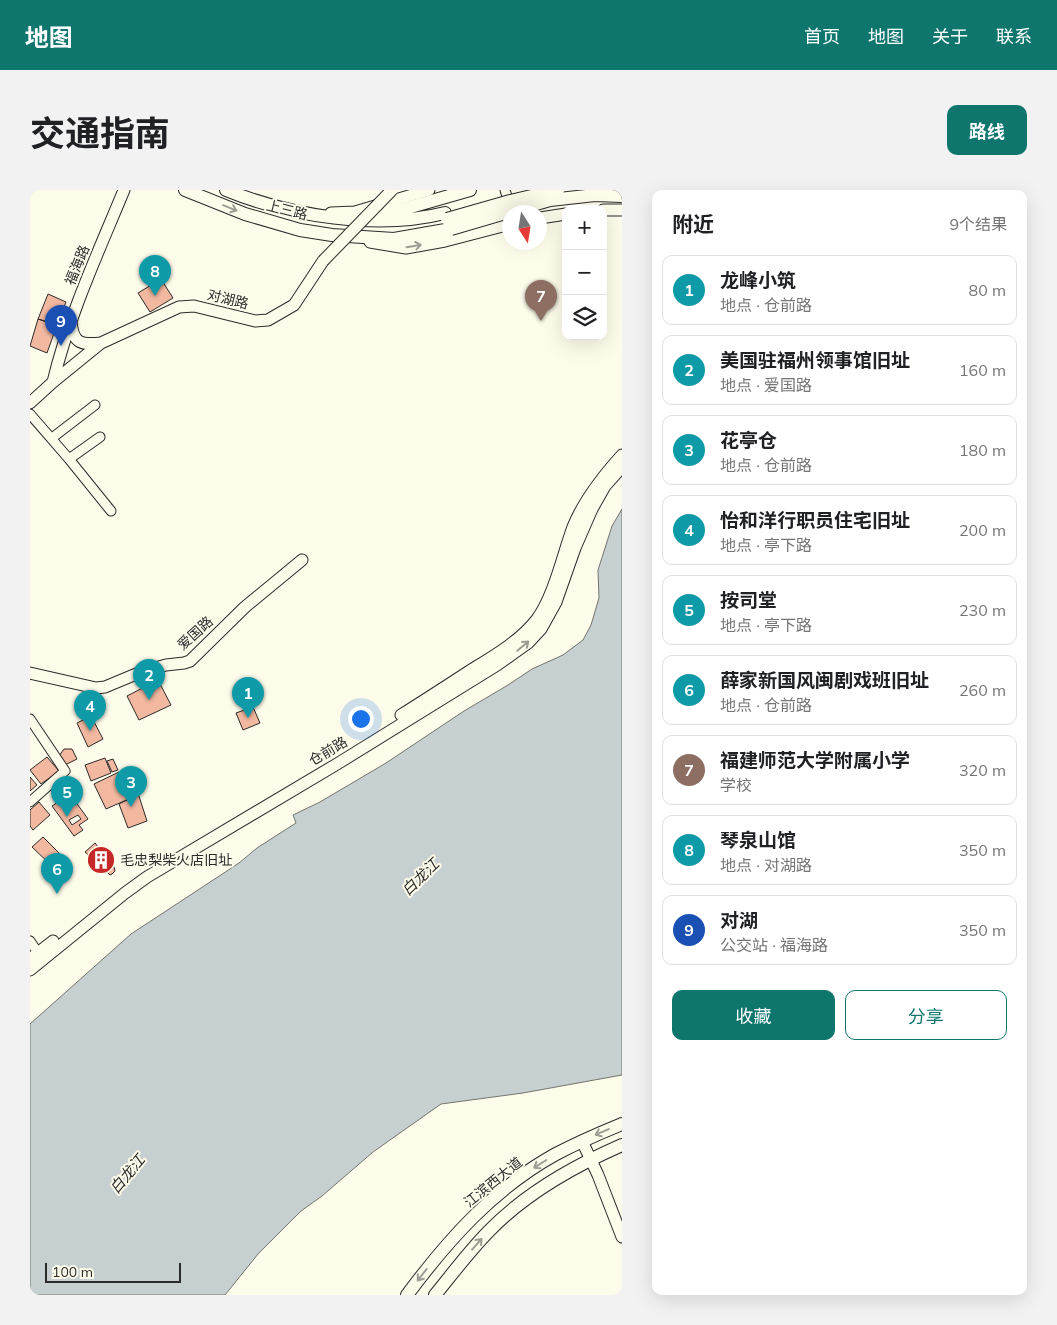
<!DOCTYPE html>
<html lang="zh">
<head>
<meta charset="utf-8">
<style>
	body { margin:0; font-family:Mulish,"Noto Sans SC",sans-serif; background:#f2f2f2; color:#202124 }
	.controls { position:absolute; right:15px; top:15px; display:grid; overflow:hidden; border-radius:10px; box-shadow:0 5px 20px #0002 }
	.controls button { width:45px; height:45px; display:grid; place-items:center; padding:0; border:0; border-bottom:1px solid #e0e0e0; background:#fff; color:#202124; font:25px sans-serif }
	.compass { position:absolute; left:472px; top:15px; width:45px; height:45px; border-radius:50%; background:#fff; box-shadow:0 5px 20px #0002; rotate:168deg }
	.scale { position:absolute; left:15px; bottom:12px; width:136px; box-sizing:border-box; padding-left:5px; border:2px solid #2b2b2b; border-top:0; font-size:14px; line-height:18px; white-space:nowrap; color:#2b2b2b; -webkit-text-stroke:4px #fdfbea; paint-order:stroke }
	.you { position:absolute; left:330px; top:528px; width:18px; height:18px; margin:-12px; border:4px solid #fff; border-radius:50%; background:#1a73e8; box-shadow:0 0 0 8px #1a73e833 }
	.badge { display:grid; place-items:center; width:32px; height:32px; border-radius:50%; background:#0f766e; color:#fff; font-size:16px; font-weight:700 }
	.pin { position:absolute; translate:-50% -41px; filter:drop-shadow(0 1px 2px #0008) }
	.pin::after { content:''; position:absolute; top:26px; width:18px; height:15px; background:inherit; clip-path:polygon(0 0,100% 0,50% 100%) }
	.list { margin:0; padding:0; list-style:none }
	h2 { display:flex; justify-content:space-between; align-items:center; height:65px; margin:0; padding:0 20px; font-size:21px }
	h2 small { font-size:16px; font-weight:400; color:#757577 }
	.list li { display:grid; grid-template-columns:32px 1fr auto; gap:15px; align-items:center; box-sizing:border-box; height:70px; margin:0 10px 10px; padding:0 10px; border:1px solid #e0e0e0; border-radius:10px }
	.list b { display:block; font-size:19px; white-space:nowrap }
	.list p { margin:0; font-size:16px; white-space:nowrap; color:#757577 }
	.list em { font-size:16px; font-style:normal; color:#757577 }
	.actions { display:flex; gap:10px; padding:15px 20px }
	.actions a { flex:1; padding:11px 0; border:1px solid #0f766e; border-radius:10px; text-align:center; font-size:18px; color:#0f766e }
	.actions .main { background:#0f766e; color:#fff }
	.icon { flex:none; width:28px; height:28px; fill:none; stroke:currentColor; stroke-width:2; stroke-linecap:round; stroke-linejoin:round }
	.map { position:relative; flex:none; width:592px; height:1105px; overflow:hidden; border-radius:10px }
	header { display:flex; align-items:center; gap:30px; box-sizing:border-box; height:70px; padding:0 25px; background:#0f766e; color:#fff }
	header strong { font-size:24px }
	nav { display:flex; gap:28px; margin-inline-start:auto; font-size:18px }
	.intro { display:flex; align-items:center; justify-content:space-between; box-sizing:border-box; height:120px; padding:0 30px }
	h1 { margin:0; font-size:35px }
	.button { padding:12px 22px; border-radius:10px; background:#0f766e; color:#fff; font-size:18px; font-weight:700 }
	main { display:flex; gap:30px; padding:0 30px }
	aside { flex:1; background:#fff; border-radius:10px; box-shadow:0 5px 20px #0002 }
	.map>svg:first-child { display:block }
	.water { fill:#c7d0d0; stroke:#74746e }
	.building { fill:#f2b8a0; stroke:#2b2b2b; fill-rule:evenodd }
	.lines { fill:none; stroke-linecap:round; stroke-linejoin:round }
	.street-casing { stroke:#2b2b2b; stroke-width:11 }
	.secondary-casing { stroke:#2b2b2b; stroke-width:13 }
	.primary-casing { stroke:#2b2b2b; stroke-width:14 }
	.street { stroke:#fdfbea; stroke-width:9 }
	.secondary { stroke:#fdfbea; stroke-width:11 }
	.primary { stroke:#fdfbea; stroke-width:12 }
	.secondary-bridge-casing { stroke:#2b2b2b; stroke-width:13; stroke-linecap:butt }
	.primary-bridge-casing { stroke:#2b2b2b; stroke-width:14; stroke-linecap:butt }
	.secondary-bridge { stroke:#fdfbea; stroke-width:11 }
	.primary-bridge { stroke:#fdfbea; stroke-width:12 }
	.oneway { stroke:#9e9d94 }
	.labels { text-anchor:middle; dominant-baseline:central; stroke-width:4; stroke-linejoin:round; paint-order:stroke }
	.street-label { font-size:14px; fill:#2b2b2b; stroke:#fdfbea }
	.poi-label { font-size:14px; fill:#2b2b2b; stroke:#fdfbea; text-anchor:start }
	.water-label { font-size:15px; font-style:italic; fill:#2b2b2b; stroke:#fdfbea }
</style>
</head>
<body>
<header>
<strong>地图</strong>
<nav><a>首页</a><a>地图</a><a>关于</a><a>联系</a></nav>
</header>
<div class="intro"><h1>交通指南</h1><a class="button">路线</a></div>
<main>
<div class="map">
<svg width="592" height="1105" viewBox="0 0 592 1105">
	<rect width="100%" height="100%" fill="#fdfbea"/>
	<path class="water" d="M592 319V885L493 903 411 914 343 962 292 1006 271 1021 228 1064 195 1105H0V834L101 744 209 673 227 658 266 633 263 625 290 612 356 573 434 521 478 495 502 479 533 465 553 450 561 435 569 408 568 380 582 336Z"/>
	<path class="building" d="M131 89 143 108 120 122 108 103Z
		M18 104 36 112 27 135 8 129Z
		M8 129 27 135 17 163 0 156Z
		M128 490 141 515 109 530 97 506Z
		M223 517 230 533 213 540 206 523Z
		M61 526 73 549 58 557 47 533Z
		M34 559H42L47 569 35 575 29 566Z
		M17 567 29 581 11 594 0 580Z
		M75 568 81 583 61 591 55 575Z
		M83 569 88 580 82 582 77 571Z
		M89 582 101 608 76 619 64 594Z
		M0 587 7 595 0 601Z
		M107 600 117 631 98 638 89 614 101 608 98 602Z
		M40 604 58 629 49 635 53 640 44 646 22 616ZM48 625 51 629 42 635 39 630Z
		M9 612 20 625 3 640 0 636V620Z
		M13 647 33 667 23 677 2 657Z
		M65 653 84 677 85 681 82 684 80 685 55 662Z"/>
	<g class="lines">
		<defs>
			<path id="street" d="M475 0 480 16
				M0 224 39 269 81 321
				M22 248 65 215
				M39 269 70 247
				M0 529 35 581 0 612
				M0 751 8 763"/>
			<path id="secondary" d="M573 20H592
				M301 23 325 22 399 0
				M510 28 536 24
				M340 52 376 58 415 51 480 34
				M41 131C43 154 51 155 71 153
				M23 192C39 125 68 63 94 0
				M0 213 23 192 71 153 149 117 164 116 225 131 238 130 264 115 293 71
				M0 483 66 498 75 497 111 482 136 475 154 473 160 471 215 417 272 370
				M371 525C395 510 418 495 441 480 464 466 490 451 507 429 524 406 533 364 543 337 554 310 572 287 592 265
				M0 769 23 751
				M0 780 95 703 117 687 307 574 467 475 498 453 511 439 526 412 545 358 562 319 575 296 592 277
				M552 951 568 985 592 1047"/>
			<path id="primary" d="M155 0 215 24 270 40 302 45 364 49 421 39
				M196 0C260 26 347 40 415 23
				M349 26 440 0
				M377 1105C418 1050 464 998 526 964 547 953 570 943 592 934
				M405 1105C423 1083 440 1060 460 1040 496 1003 544 976 592 955"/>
		</defs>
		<use href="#street" class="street-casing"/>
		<use href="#secondary" class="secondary-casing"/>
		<use href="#primary" class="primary-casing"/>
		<use href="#street" class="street"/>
		<use href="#secondary" class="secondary"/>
		<use href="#primary" class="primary"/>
		<defs>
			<path id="secondary-bridge" d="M293 71 362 0"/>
			<path id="primary-bridge" d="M417 29 480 11 528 0
				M421 39 520 10 565 5 592 6"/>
		</defs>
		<use href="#secondary-bridge" class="secondary-bridge-casing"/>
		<use href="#primary-bridge" class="primary-bridge-casing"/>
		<use href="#secondary-bridge" class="secondary-bridge"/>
		<use href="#primary-bridge" class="primary-bridge"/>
	</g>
	<defs><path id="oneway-shaft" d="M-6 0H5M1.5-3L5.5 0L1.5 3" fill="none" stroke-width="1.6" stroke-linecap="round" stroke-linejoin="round" transform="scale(1.25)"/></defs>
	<g class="oneway">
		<use href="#oneway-shaft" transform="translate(200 18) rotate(22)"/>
		<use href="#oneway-shaft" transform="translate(384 56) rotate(-9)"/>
		<use href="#oneway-shaft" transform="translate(493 456) rotate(-40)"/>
		<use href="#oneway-shaft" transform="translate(572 942) rotate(157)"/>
		<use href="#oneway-shaft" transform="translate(510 974) rotate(148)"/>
		<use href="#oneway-shaft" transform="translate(447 1054) rotate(-48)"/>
		<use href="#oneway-shaft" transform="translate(392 1085) rotate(128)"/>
	</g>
	<defs>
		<symbol id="building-disc" viewBox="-11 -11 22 22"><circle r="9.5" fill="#c62828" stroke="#fdfbea"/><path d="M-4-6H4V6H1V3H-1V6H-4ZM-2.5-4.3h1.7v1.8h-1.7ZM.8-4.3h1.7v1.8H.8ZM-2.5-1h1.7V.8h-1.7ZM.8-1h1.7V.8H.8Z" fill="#fff"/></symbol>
	</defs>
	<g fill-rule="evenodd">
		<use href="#building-disc" x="55" y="654" width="32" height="32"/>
	</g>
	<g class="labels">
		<g class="street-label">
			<text transform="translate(257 20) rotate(14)">上三路</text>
			<text transform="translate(47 75) rotate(-68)">福海路</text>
			<text transform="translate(198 109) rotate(14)">对湖路</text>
			<text transform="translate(165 443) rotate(-42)">爱国路</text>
			<text transform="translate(298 561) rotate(-31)">仓前路</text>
			<text transform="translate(463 992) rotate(-39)">江滨西大道</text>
		</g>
		<g class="poi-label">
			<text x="90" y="670">毛忠梨柴火店旧址</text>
		</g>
		<g class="water-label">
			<text transform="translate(390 687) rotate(-44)">白龙江</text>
			<text transform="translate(97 984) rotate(-50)">白龙江</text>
		</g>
	</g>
</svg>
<div class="controls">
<button>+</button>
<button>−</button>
<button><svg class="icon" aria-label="layers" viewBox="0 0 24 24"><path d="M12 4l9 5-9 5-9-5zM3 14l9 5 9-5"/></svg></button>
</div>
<svg class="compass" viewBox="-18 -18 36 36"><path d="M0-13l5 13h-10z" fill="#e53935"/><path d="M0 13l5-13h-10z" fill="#757577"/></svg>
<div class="scale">100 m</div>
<div class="you"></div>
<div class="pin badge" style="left:218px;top:528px;background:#0f9aa8">1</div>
<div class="pin badge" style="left:119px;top:510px;background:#0f9aa8">2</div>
<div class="pin badge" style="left:101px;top:617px;background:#0f9aa8">3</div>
<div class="pin badge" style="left:60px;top:541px;background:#0f9aa8">4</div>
<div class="pin badge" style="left:37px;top:627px;background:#0f9aa8">5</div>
<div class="pin badge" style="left:27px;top:704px;background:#0f9aa8">6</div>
<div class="pin badge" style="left:511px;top:131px;background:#8d6e63">7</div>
<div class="pin badge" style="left:125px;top:106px;background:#0f9aa8">8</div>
<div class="pin badge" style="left:31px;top:156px;background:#1a4fb4">9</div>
</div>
<aside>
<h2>附近<small>9个结果</small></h2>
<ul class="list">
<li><span class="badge" style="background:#0f9aa8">1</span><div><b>龙峰小筑</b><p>地点 · 仓前路</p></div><em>80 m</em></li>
<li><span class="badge" style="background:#0f9aa8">2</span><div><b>美国驻福州领事馆旧址</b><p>地点 · 爱国路</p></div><em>160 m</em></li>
<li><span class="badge" style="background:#0f9aa8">3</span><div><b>花亭仓</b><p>地点 · 仓前路</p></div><em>180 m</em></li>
<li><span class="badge" style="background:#0f9aa8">4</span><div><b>怡和洋行职员住宅旧址</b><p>地点 · 亭下路</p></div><em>200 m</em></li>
<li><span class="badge" style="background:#0f9aa8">5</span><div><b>按司堂</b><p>地点 · 亭下路</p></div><em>230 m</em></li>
<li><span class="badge" style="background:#0f9aa8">6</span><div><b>薛家新国风闽剧戏班旧址</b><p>地点 · 仓前路</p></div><em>260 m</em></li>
<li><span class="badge" style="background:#8d6e63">7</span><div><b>福建师范大学附属小学</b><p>学校</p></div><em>320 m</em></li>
<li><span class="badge" style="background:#0f9aa8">8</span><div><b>琴泉山馆</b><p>地点 · 对湖路</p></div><em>350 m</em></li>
<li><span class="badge" style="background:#1a4fb4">9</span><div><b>对湖</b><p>公交站 · 福海路</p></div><em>350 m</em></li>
</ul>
<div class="actions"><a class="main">收藏</a><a>分享</a></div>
</aside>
</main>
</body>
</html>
